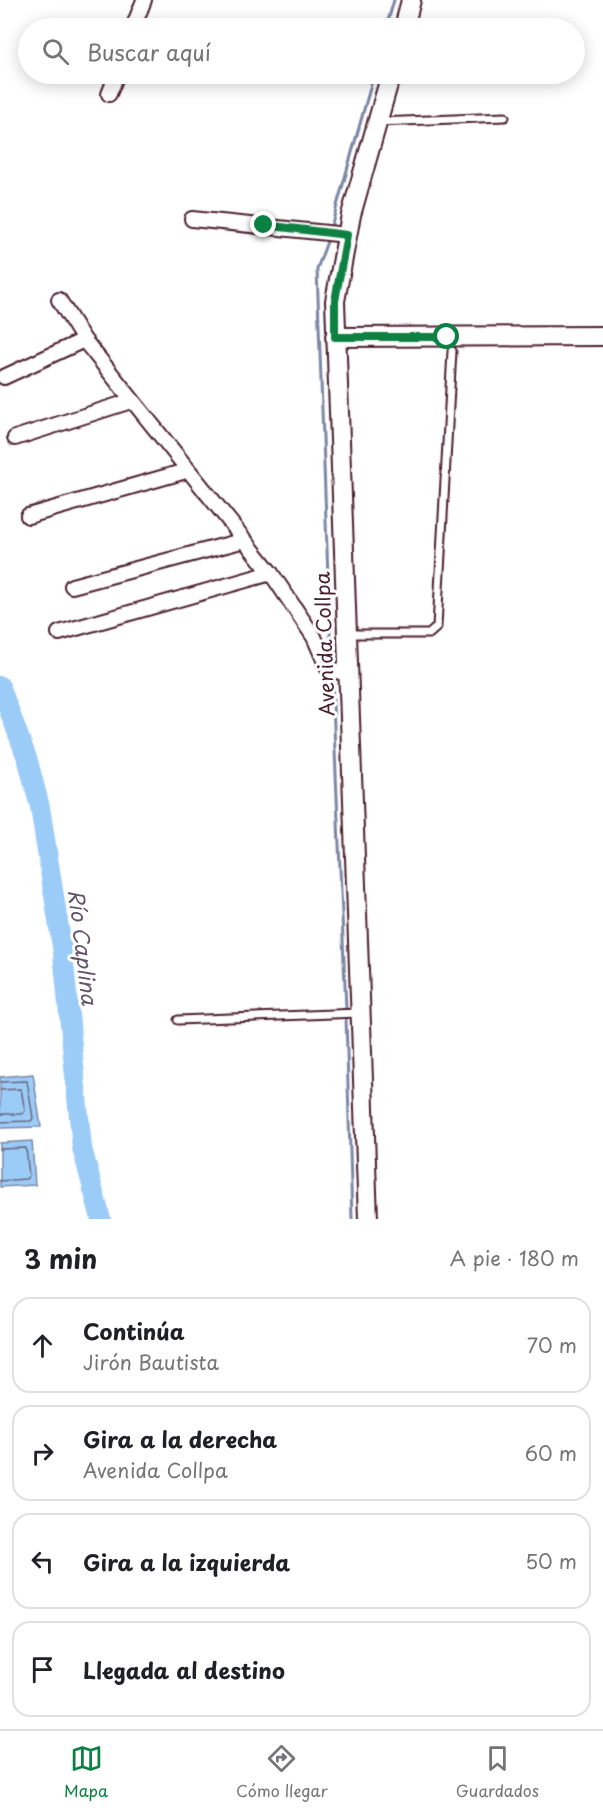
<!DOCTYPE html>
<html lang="es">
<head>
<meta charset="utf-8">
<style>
	body { margin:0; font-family:"Playpen Sans",sans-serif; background:#f2f2f2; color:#202124 }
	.stop { position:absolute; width:18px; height:18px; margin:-14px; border:4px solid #0b8043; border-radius:50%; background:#fff }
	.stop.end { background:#0b8043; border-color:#fff; box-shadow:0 2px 6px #0008 }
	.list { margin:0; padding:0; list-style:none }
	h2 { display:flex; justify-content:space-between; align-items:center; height:78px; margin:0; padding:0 24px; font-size:26px }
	h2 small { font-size:20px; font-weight:400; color:#757577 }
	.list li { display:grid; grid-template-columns:39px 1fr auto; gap:18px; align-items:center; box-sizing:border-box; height:96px; margin:0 12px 12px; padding:0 12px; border:2px solid #e0e0e0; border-radius:18px }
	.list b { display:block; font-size:22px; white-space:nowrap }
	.list p { margin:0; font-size:20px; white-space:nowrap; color:#757577 }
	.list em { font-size:20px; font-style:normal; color:#757577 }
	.icon { flex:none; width:33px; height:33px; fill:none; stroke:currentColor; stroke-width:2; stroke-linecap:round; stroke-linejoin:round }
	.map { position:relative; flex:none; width:603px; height:1219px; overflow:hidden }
	.search { position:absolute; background:#fff; box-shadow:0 3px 15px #0003; left:18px; right:18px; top:18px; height:66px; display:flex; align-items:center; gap:15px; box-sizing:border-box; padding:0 21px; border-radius:33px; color:#757577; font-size:22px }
	.sheet { height:510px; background:#fff }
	nav { display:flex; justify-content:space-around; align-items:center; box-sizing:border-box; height:84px; border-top:2px solid #e0e0e0; background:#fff; font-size:16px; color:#757577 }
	nav a { display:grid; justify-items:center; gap:3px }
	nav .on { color:#0b8043 }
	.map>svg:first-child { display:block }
	.water { fill:#9bccf8; stroke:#7b87a6; stroke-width:1.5 }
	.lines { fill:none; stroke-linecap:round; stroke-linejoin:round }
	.shore { stroke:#6a647d; stroke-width:1.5 }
	.stream { stroke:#7b87a6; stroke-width:3 }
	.river { stroke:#9bccf8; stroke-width:20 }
	.lane-casing { stroke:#4a1f2b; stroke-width:11 }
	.street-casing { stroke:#4a1f2b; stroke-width:18 }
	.secondary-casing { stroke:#4a1f2b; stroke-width:22 }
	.lane { stroke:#fff; stroke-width:7 }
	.street { stroke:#fff; stroke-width:14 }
	.secondary { stroke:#fff; stroke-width:18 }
	.route { stroke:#0b8043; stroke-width:8 }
	.labels { text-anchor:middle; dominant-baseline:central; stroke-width:6; stroke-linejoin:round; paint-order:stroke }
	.street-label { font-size:20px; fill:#4a1f2b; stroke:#fff }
	.water-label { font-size:21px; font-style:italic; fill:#625368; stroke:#fff }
</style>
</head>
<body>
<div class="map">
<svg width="603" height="1219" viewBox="0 0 603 1219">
	<rect width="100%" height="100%" fill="#fff"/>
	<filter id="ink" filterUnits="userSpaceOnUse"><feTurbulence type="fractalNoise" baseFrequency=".0167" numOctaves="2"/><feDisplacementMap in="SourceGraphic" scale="12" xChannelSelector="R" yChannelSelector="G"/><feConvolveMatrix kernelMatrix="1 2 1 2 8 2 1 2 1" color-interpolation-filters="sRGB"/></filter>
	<g filter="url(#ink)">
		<path class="water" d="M33 1074 41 1127 0 1128V1077Z
			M32 1141 35 1185 0 1187V1143Z"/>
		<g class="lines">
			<path class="shore" d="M0 1082 27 1081 33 1118 31 1121 0 1122
				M0 1090 21 1089 25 1111 22 1114H0
				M0 1149 26 1148 29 1176 26 1179 0 1181"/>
			<path class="stream" d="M386 28 394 0
				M331 227 374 74
				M329 236 317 269 331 661
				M332 680 346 1009
				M346 1018 352 1219"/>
			<path class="river" d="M0 686 28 761 40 807 63 953 82 1148 101 1219"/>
			<defs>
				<path id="lane" d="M378 122 505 117
					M349 634H429L437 627 452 351
					M178 1020 359 1013"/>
				<path id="street" d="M133 28 144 0
					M109 94 117 74
					M192 219 347 235
					M59 300 84 340 271 573 314 637 328 669 348 674
					M4 377 84 340
					M15 438 131 401
					M28 516 186 471
					M72 586 245 540
					M59 633 271 573"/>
				<path id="secondary" d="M404 28 411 0
					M335 337 603 336
					M368 1219 335 301 351 215 391 74"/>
			</defs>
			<use href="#lane" class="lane-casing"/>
			<use href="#street" class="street-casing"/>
			<use href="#secondary" class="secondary-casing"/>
			<use href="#lane" class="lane"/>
			<use href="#street" class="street"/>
			<use href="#secondary" class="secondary"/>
		</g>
	</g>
	<g class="lines" filter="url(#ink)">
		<path class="route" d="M264 225 347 235 335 301V337H447"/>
	</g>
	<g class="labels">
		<g class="street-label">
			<text transform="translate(324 644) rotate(-92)">Avenida Collpa</text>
		</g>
		<g class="water-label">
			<text transform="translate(84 947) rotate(83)">Río Caplina</text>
		</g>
	</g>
</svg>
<div class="stop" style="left:447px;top:337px"></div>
<div class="stop end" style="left:264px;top:225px"></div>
<div class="search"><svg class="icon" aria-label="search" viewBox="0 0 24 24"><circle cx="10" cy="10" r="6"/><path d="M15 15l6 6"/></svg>Buscar aquí</div>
</div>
<section class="sheet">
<h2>3 min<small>A pie · 180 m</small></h2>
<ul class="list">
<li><svg class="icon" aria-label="ahead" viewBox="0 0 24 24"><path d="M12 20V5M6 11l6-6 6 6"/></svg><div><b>Continúa</b><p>Jirón Bautista</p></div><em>70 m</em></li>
<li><svg class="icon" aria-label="right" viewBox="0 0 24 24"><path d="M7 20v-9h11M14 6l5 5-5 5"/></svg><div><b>Gira a la derecha</b><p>Avenida Collpa</p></div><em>60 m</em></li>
<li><svg class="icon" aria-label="left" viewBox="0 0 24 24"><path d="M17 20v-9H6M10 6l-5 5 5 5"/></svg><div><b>Gira a la izquierda</b></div><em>50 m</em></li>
<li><svg class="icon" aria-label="arrive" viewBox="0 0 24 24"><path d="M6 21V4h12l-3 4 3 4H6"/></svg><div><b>Llegada al destino</b></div></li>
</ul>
</section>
<nav>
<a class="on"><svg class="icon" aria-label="map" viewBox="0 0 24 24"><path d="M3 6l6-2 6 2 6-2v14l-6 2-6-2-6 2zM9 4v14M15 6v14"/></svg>Mapa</a>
<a><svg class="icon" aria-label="directions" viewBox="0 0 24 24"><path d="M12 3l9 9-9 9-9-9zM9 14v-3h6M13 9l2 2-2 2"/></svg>Cómo llegar</a>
<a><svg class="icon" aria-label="saved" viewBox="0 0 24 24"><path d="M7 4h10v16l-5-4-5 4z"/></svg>Guardados</a>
</nav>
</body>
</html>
